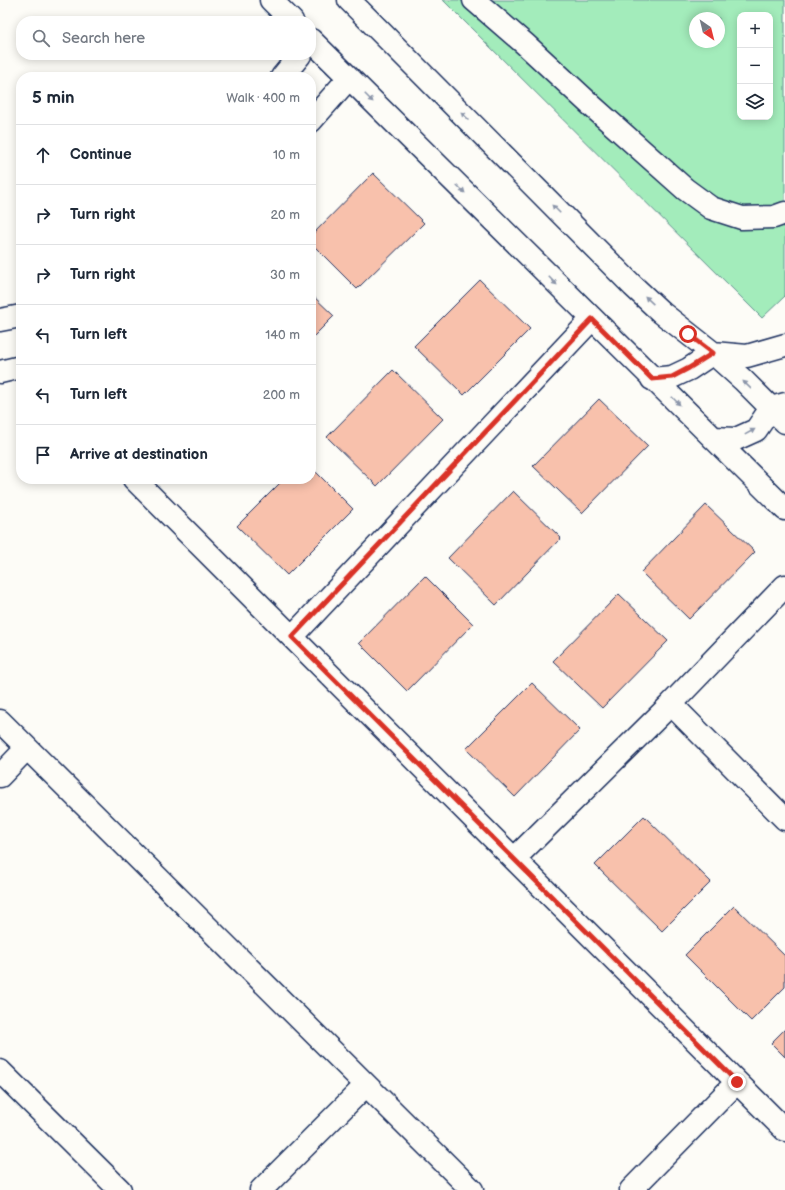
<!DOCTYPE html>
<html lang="en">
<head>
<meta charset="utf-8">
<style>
	body { margin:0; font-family:"Balsamiq Sans",sans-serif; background:#f6f6f7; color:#1f2937 }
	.controls { position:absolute; right:12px; top:12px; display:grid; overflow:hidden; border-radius:8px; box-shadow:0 2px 10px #0003 }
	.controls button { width:36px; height:36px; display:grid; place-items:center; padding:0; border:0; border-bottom:1px solid #e0e1e3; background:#fff; color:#1f2937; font:20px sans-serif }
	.compass { position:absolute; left:689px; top:12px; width:36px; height:36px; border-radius:50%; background:#fff; box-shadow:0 2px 10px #0003; rotate:145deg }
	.stop { position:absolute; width:12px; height:12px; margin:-9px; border:3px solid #d93025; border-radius:50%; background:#fff }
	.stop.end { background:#d93025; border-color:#fff; box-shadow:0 1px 4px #0008 }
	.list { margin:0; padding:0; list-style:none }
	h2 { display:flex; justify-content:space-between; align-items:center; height:52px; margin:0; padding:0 16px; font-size:17px }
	h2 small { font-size:13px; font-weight:400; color:#747a83 }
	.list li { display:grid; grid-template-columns:26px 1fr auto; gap:12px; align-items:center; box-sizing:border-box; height:60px; padding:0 16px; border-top:1px solid #e0e1e3 }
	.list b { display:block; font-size:15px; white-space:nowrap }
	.list em { font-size:13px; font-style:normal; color:#747a83 }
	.icon { flex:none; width:22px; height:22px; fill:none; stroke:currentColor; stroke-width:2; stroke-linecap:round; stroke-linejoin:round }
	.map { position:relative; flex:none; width:785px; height:1190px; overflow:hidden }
	.search { position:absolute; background:#fff; box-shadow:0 2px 10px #0003; left:16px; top:16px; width:300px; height:44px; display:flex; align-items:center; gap:10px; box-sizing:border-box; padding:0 14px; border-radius:16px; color:#747a83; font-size:15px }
	.panel { position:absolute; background:#fff; box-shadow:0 2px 10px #0003; left:16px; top:72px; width:300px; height:412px; border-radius:16px }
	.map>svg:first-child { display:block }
	.green { fill:#a3ecbb; stroke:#5f8e8c; fill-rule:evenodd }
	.building { fill:#f8c1ac; stroke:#1b2f5e }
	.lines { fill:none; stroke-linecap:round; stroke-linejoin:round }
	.minor-casing { stroke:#1b2f5e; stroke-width:25 }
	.minor { stroke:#fdfcf7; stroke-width:22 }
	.oneway { fill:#8c96aa }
	.route { stroke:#d93025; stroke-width:5 }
</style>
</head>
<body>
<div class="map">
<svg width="785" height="1190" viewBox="0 0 785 1190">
	<rect width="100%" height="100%" fill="#fdfcf7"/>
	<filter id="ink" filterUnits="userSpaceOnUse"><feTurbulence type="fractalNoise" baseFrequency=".025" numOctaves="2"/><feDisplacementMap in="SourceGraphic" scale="8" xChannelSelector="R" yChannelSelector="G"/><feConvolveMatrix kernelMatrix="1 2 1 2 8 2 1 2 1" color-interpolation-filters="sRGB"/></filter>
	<g filter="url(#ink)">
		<path class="green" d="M443 0H785V296L762 318ZM740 15H770V117H740ZM695 18H719V42H695Z"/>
		<path class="building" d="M373 173 424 223 357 289 311 243V236Z
			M480 280 530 329 464 395 414 346Z
			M311 294 334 316 311 339Z
			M393 370 443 419 377 486 327 437Z
			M599 399 648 446 582 513 533 466Z
			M311 467 353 509 287 575 237 526 284 479H311Z
			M513 491 561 538 496 605 448 558Z
			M706 505 755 552 689 619 641 572Z
			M425 576 473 624 407 691 359 643Z
			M619 594 668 641 602 708 553 661Z
			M532 683 580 730 515 797 466 749Z
			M644 816 711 882 662 931 595 865Z
			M734 906 785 956V987L751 1021 685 955Z
			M785 1029V1057L771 1043Z"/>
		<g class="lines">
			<defs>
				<path id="minor" d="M271 0 292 21
					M349 0 633 286 662 313 713 353 743 380 785 422
					M474 0 525 44 592 106 685 189 711 208 742 218 774 217 785 213
					M311 40 785 509
					M282 77 300 55
					M311 121 349 78
					M0 320 21 316
					M0 372 21 367
					M652 379 672 377 689 369 713 353 747 356 785 345
					M713 438 736 439 756 430 771 408 785 404
					M134 479 785 1130
					M292 637 592 319
					M671 704 785 819
					M0 721 472 1190
					M0 776 27 748
					M514 859 671 704 785 586
					M0 1071 120 1190
					M261 1190 366 1085
					M631 1190 737 1082"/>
			</defs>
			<use href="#minor" class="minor-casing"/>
			<use href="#minor" class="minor"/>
		</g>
		<defs><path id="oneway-solid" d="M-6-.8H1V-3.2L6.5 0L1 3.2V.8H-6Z"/></defs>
		<g class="oneway">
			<use href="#oneway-solid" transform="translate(369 98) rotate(45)"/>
			<use href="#oneway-solid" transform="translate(465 116) rotate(-135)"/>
			<use href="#oneway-solid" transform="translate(461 189) rotate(45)"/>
			<use href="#oneway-solid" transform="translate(556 209) rotate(-135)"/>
			<use href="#oneway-solid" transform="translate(553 281) rotate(45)"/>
			<use href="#oneway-solid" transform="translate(649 300) rotate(-137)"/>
			<use href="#oneway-solid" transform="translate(747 385) rotate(-136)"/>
			<use href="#oneway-solid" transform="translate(676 401) rotate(45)"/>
			<use href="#oneway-solid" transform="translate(750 432) rotate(-29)"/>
		</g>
	</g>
	<g class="lines" filter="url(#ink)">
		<path class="route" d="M688 334 713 353 689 368 672 377 652 379 592 319 292 637 737 1082"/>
	</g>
</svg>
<div class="controls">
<button>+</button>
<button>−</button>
<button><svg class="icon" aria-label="layers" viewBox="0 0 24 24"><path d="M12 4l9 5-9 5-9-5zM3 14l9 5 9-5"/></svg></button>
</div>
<svg class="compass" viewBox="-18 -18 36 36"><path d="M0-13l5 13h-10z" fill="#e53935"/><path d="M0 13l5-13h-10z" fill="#747a83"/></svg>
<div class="stop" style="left:688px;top:334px"></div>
<div class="stop end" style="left:737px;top:1082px"></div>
<div class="search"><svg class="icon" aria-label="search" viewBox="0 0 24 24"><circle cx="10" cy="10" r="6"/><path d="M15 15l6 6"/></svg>Search here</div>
<section class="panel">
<h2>5 min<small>Walk · 400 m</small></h2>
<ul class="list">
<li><svg class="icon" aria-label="ahead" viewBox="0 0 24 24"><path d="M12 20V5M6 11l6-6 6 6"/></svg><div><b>Continue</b></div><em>10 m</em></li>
<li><svg class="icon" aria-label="right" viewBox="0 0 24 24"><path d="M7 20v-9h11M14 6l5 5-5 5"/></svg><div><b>Turn right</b></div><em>20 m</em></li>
<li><svg class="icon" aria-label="right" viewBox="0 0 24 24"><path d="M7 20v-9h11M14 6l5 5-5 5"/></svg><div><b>Turn right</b></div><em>30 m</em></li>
<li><svg class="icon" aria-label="left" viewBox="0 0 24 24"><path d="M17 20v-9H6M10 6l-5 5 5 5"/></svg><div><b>Turn left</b></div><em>140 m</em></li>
<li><svg class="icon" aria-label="left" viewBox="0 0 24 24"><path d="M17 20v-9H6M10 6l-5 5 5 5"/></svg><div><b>Turn left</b></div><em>200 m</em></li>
<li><svg class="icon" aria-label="arrive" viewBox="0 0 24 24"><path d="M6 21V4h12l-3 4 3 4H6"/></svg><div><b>Arrive at destination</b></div></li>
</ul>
</section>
</div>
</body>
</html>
